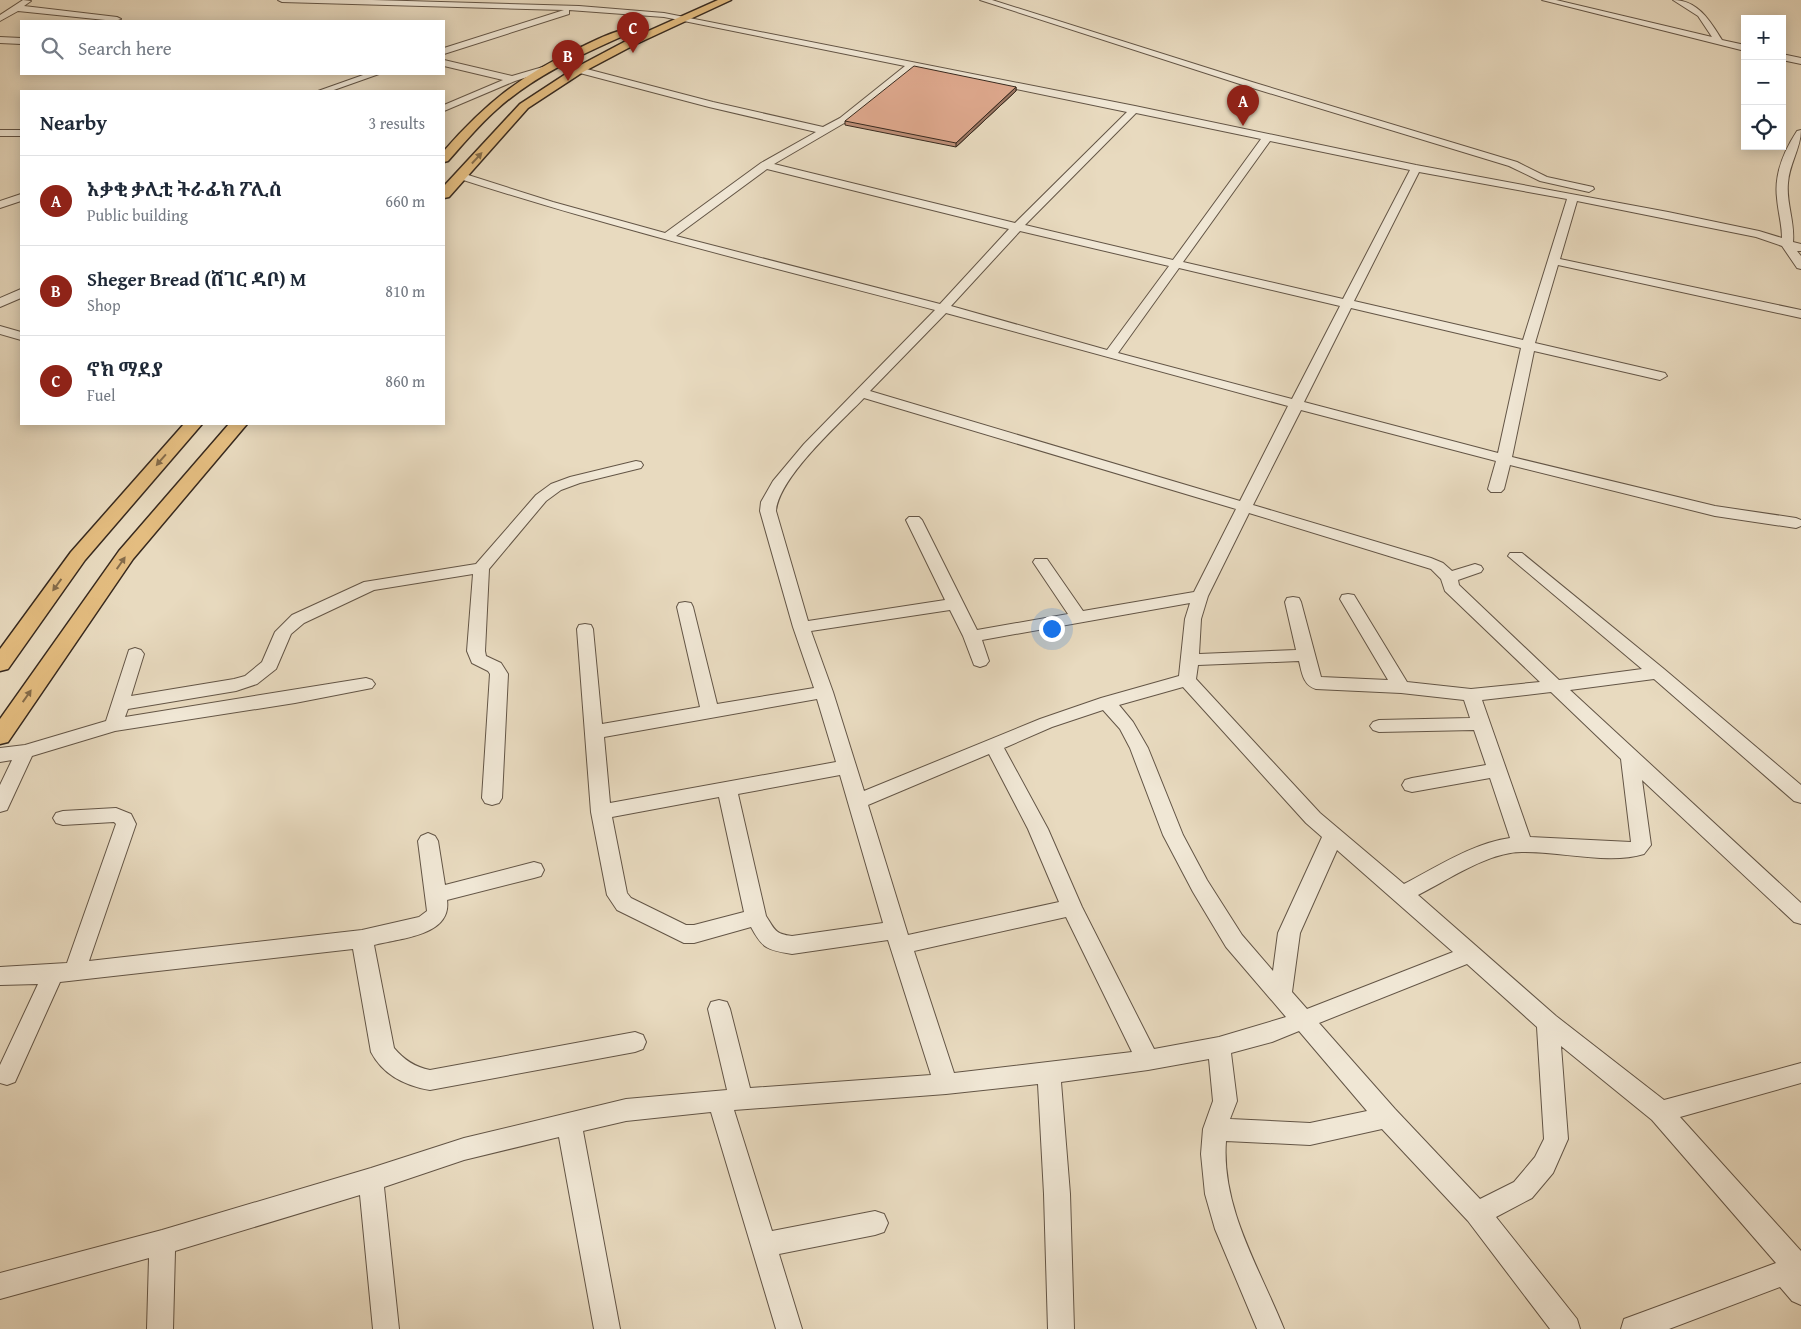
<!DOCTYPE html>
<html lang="en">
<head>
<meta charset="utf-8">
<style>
	body { margin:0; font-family:"Gentium Book Plus","Noto Serif Ethiopic",serif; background:#f2f2f3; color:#1f2937 }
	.controls { position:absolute; right:15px; top:15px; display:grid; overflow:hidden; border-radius:0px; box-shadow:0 2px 12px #0003 }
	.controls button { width:45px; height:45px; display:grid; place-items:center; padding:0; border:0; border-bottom:1px solid #e0e1e3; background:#fff; color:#1f2937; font:25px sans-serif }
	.you { position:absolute; left:1051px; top:628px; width:18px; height:18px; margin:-12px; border:4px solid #fff; border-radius:50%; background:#1a73e8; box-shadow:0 0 0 8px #1a73e833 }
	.badge { display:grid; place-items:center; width:32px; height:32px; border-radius:50%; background:#8f2418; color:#fff; font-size:16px; font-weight:700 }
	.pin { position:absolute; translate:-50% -41px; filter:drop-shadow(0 1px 2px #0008) }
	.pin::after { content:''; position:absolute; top:26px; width:18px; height:15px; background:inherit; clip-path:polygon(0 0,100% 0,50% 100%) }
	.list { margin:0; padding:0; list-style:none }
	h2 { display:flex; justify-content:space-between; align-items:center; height:65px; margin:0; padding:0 20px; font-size:21px }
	h2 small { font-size:16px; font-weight:400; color:#747a83 }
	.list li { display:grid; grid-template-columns:32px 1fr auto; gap:15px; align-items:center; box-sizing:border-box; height:90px; padding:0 20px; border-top:1px solid #e0e1e3 }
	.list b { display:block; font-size:19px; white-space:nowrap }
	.list p { margin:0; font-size:16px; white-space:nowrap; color:#747a83 }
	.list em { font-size:16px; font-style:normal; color:#747a83 }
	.icon { flex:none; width:28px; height:28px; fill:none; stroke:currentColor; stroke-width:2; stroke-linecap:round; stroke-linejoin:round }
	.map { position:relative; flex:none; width:1801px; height:1329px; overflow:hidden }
	.search { position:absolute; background:#fff; box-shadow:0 2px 12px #0003; left:20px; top:20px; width:425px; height:55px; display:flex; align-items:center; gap:12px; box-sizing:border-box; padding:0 18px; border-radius:0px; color:#747a83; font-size:19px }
	.panel { position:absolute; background:#fff; box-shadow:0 2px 12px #0003; left:20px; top:90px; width:425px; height:335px; border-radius:0px }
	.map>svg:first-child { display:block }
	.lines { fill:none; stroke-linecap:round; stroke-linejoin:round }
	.minor-casing { stroke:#635546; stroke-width:2 }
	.major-casing { stroke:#37291e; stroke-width:3 }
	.minor { fill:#f0e7d5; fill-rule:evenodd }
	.major { fill:#e4bd80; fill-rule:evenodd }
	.wall { fill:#bf9079; stroke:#37291e }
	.shaded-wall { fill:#9b7663; stroke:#37291e }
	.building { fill:#dea88d; stroke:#37291e }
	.oneway { fill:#856c4a }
</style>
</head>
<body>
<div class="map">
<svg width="1801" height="1329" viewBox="0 0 1801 1329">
	<rect width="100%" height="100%" fill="#e8dabf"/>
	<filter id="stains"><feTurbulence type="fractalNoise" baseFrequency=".004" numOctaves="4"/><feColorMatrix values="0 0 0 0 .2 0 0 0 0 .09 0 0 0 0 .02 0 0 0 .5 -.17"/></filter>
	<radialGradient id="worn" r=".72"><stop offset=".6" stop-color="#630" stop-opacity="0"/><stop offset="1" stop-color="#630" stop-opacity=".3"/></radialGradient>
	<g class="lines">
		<defs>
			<path id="minor" d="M23 0 31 1 24 6 117 17 121 19 115 21 18 11 0 21V15Z
				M278 0H372L579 6 664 13 1135 106 1416 165 1668 212 1759 231 1782 238C1782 224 1778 212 1777 198 1774 174 1784 151 1797 131L1801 130C1801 148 1789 164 1788 183 1786 203 1795 222 1793 242L1801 244V251H1797L1801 256V269L1797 268 1782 246 1756 237 1577 201 1560 259 1801 310V318L1558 265 1535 343 1665 373 1667 376 1660 380 1534 351 1512 457 1715 506 1796 518 1801 520V526L1796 528 1715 516 1510 465 1504 489 1501 492H1491L1488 489 1496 461 1301 410 1253 505 1431 558 1443 563 1452 571 1475 564 1481 566 1483 569 1481 572 1458 580 1459 585 1559 680 1642 669 1508 556 1510 553H1522L1664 669 1801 785V803L1794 801 1654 679 1570 690 1801 903V924L1794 922 1642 780 1651 845 1644 854C1609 865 1560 851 1522 852 1488 852 1448 880 1418 895L1556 1016 1664 1100 1801 1063V1083L1680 1117 1801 1251V1305L1792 1301 1780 1287 1669 1329H1621L1624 1319 1776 1263 1652 1120 1561 1046 1568 1139 1553 1173 1532 1198 1496 1217 1577 1319 1580 1329H1550L1468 1221 1382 1129 1310 1145 1226 1141C1221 1208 1260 1269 1284 1329H1257L1215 1229 1205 1194 1201 1154 1203 1129 1213 1101 1209 1059 1148 1070 1061 1082 1070 1194 1074 1329H1048L1044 1194 1038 1084 946 1094 734 1110 772 1231 875 1211 884 1214 888 1223 884 1232 875 1235 779 1254 802 1329H776L711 1112 626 1121 583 1131 620 1329H594L559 1137 464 1160 384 1187 399 1329H373L360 1195 175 1251 173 1329H147L149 1258 0 1299V1273L162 1230 371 1168 464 1138 626 1099 727 1090 708 1009 711 1002 719 1000 727 1002 730 1009 750 1088 931 1075 888 940 792 954C767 950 763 949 751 927L694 943H684L617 910 607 895 591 812 577 629 579 625 585 624 591 625 593 629 602 724 700 707 677 607 679 603 685 602 691 603 693 607 717 704 814 688 793 627 760 511 761 502 773 481 804 444 935 310C775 268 615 229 457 178L456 176 461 173 465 174 553 202 665 233 761 163 816 132 709 107 576 72V68L579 67 713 102 823 127 840 118 905 66 664 17 569 10V14L444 54V48L564 10 282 2ZM914 68 1127 112 1015 223 774 164 846 122ZM1136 113 1261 139 1173 260 1025 225ZM1270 141 1410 170 1343 299 1183 262ZM767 169 1009 229 940 304 676 236ZM1419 172 1567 199 1523 340 1354 301ZM1020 231 1169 266 1107 350 951 306ZM1179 268 1340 306 1292 399 1118 353ZM1351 308 1521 348 1498 453 1304 402ZM946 313 1288 406 1240 501 870 391ZM864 398 1236 509 1194 592 1083 611 1047 559H1035L1033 562 1068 614 977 630 922 520 919 517H909L906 520 945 600 808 621 776 511C779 477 839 424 864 398ZM1249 513 1431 569 1441 579 1445 591 1540 682 1471 689 1407 682 1354 595 1348 594 1342 595 1340 599 1388 680 1321 677 1301 602 1299 598 1293 597 1287 598 1285 602 1296 650 1199 654 1201 619 1208 596ZM1190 603 1185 619 1179 676 1101 698 1040 719 864 791 833 692 811 631 950 610 963 636 974 665 980 667 986 665 989 661 982 640ZM1299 661C1302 673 1303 685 1316 689L1401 693 1464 700 1470 718 1379 720 1373 722 1370 726 1373 730 1379 732 1474 730 1486 765 1412 778 1405 780 1402 785 1405 790 1412 792 1490 778 1510 838C1473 843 1437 867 1404 884L1320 813 1196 679 1198 665ZM1183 687 1306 823 1322 837 1278 933 1273 971 1242 935 1207 880 1183 835 1148 748 1133 722 1119 705ZM1551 692 1621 759 1631 842 1530 837 1482 700ZM817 699 836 762 610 803 604 737ZM1103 710 1120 729 1130 748 1163 835 1193 892 1226 947 1286 1017 1219 1037 1154 1049 1082 907 1048 829 1004 748 1052 727ZM989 754 1028 829 1059 902 908 935 868 805ZM840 775 883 923 792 936C775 934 775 930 766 916L738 794ZM719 797 744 912 694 925H686L631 898 627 893 612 817ZM1337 850 1453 952 1307 1009 1292 992 1300 933ZM1066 917 1132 1052 954 1073 914 951ZM1467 964 1537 1027 1544 1139 1535 1157 1514 1182 1480 1199 1395 1109 1319 1023ZM1299 1031 1367 1111 1310 1123 1230 1119 1237 1101 1231 1053 1272 1042Z
				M980 0H992L1252 82 1517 162 1547 177 1593 187 1594 189 1589 192 1540 181 1509 166 1246 86Z
				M1542 0H1556L1712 37 1698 16 1673 0C1698 0 1710 21 1722 40L1745 45V51Z
				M0 37 21 38V44L0 43Z
				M1782 54 1801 58V64L1782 60Z
				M444 60 512 76 553 64 558 67 515 81 444 111V105L503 80 444 66Z
				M366 74H379L331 91H318Z
				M0 130H21V136H0Z
				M21 194V201L0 208V201Z
				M21 289V298L0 307V298Z
				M0 326 21 332V340L0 334Z
				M636 461 641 462 643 465 641 468 580 483 561 490 546 501 489 569 485 651 486 656 501 663 508 674 502 798 499 803 492 805 485 803 482 798 490 674 488 671 472 663 467 651 473 574 374 590 304 623 291 634 276 669 257 684 236 691 128 709 125 717 366 678 372 680 375 684 372 688 295 703 115 731 32 756 7 810 0 812V785L12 760 0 762V748L25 745 106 721 129 650 135 648 141 650 144 654 131 696 234 679 245 676 262 662 275 632 292 615 364 582 476 564 536 495 551 484 570 477Z
				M116 808 131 814 136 824 89 961 362 930 419 917 427 911 418 841 421 836 428 833 435 836 438 841 445 885 534 862 541 864 544 870 541 876 534 878 447 900C452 936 400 938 374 945L394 1048C404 1060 415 1067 430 1070L635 1032 643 1035 646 1042 643 1049 635 1052 430 1090C406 1086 383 1075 371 1052L353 949 60 982 15 1082 7 1085 0 1083V1065L38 984 0 985V967L67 963 116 824 114 822 63 825 56 823 53 818 56 813 63 811Z"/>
			<path id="major" d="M718 0H731L634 45 583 72 528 108 449 197 444 198V186L520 104 575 68 626 41Z
				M619 31 624 34 623 36C578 56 532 77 496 110 479 125 464 143 448 161L444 162V151C485 104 520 76 577 49 590 43 605 35 619 31Z
				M184 424H202L85 560 8 669 0 671V649L71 552Z
				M229 424H247L133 559 8 742 0 744V719L119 551Z"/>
		</defs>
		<use href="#minor" class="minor-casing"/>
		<use href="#major" class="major-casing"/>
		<use href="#minor" class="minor"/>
		<use href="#major" class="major"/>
	</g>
	<path class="wall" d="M1016 87V91L956 147 845 125V121Z"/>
	<path class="shaded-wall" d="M1016 87V91L956 147V143Z"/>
	<path class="building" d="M914 66 1016 87 956 143 845 121Z"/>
	<defs><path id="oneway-solid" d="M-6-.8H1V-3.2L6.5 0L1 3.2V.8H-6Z" transform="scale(1.25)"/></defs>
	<g class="oneway">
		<use href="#oneway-solid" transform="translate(477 158) rotate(-47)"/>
		<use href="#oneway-solid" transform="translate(161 460) rotate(131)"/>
		<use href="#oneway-solid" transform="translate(121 563) rotate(-55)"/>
		<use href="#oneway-solid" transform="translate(57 585) rotate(126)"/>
		<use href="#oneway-solid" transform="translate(27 696) rotate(-55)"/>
	</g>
	<rect width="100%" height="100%" filter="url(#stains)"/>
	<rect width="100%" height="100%" fill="url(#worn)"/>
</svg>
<div class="controls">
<button>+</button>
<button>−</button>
<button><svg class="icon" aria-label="locate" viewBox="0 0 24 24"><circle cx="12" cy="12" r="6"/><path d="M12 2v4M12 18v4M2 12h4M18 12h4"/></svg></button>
</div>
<div class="you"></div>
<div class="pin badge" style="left:1243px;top:126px">A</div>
<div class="pin badge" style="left:568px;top:81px">B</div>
<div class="pin badge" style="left:633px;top:53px">C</div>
<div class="search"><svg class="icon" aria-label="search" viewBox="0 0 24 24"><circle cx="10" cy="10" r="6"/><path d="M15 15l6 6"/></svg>Search here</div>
<section class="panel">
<h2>Nearby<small>3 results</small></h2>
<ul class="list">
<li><span class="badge">A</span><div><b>አቃቂ ቃሊቲ ትራፊክ ፖሊስ</b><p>Public building</p></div><em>660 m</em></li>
<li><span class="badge">B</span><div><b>Sheger Bread (ሸገር ዳቦ) M</b><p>Shop</p></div><em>810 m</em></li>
<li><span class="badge">C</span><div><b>ኖክ ማደያ</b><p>Fuel</p></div><em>860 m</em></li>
</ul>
</section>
</div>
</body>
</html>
